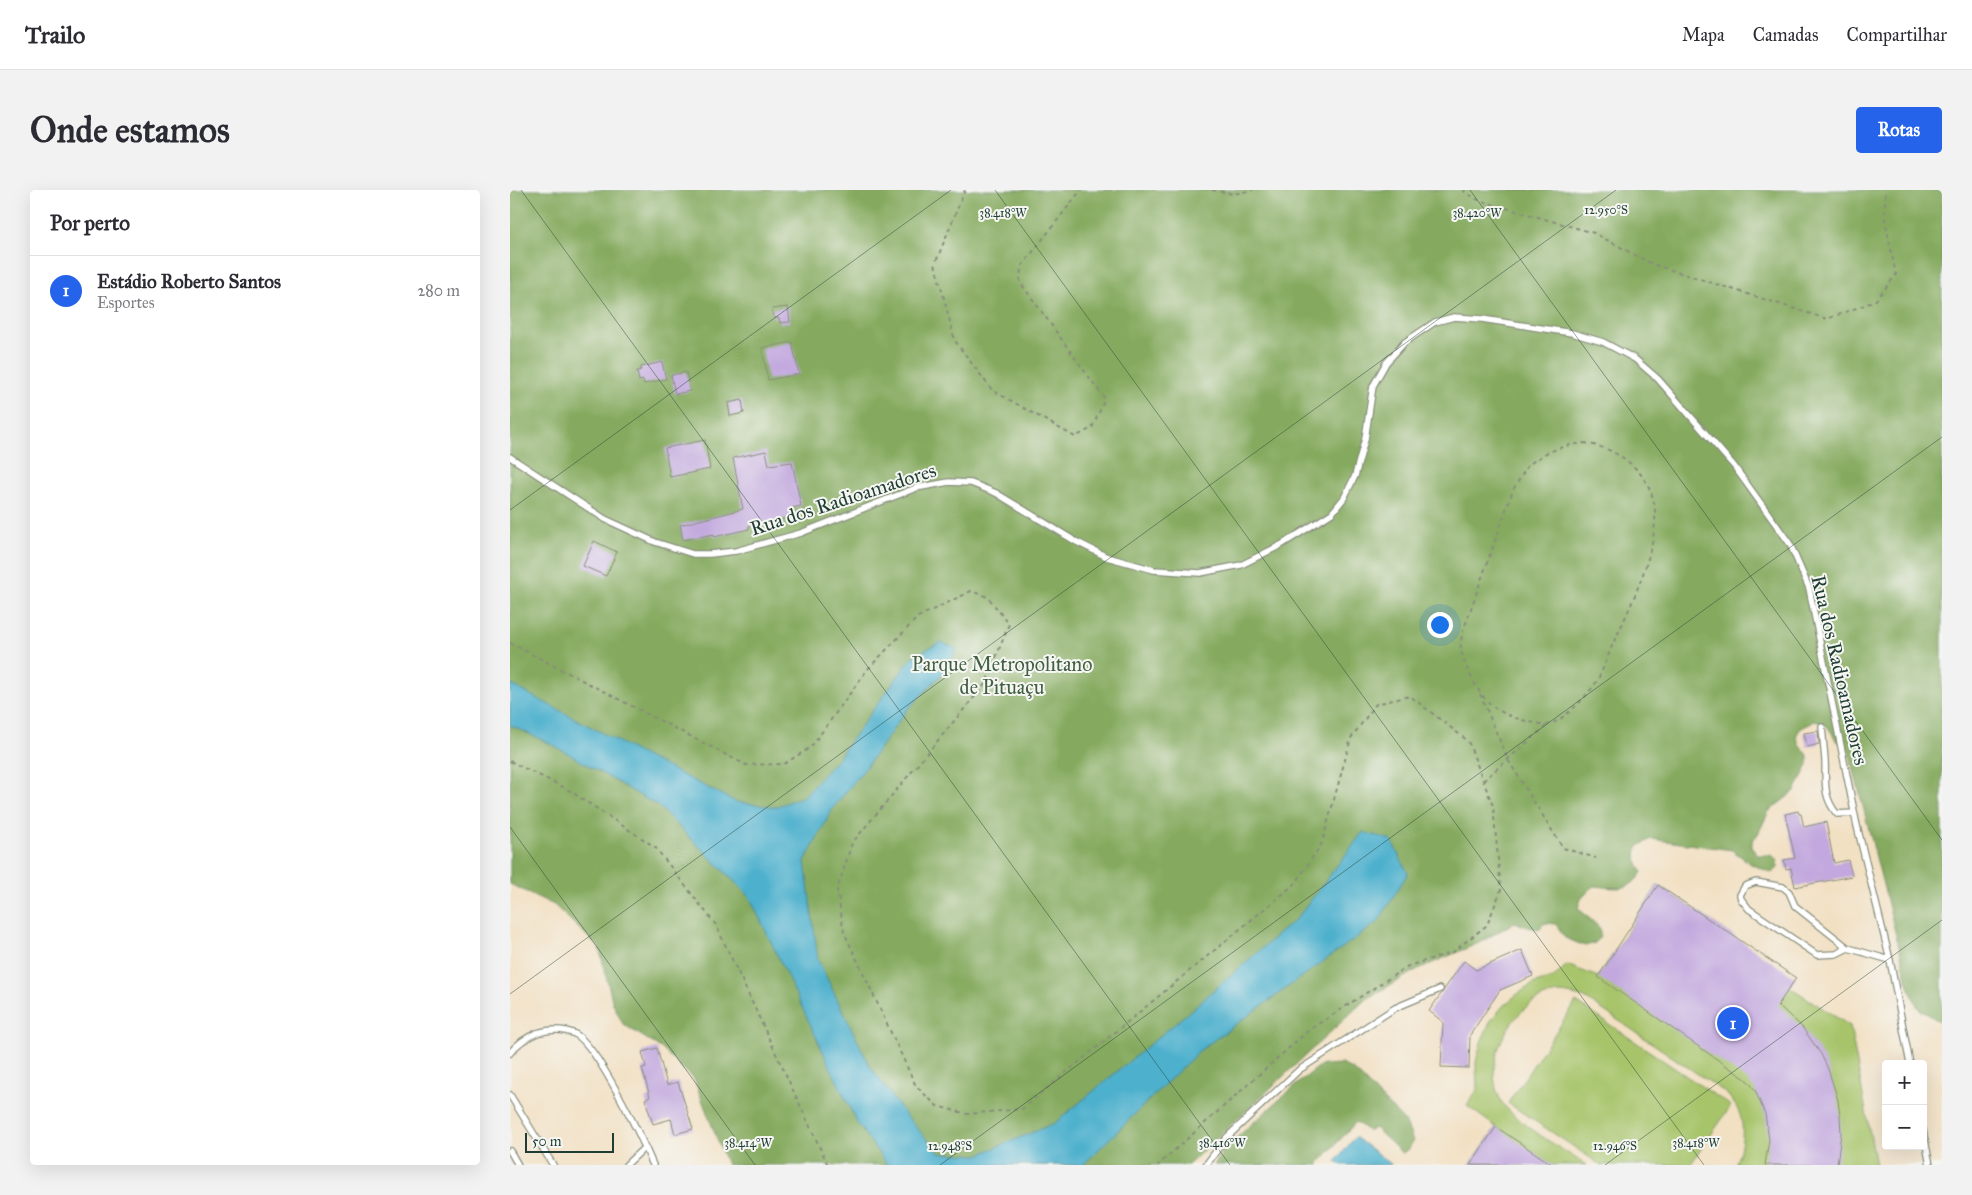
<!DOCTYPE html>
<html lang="pt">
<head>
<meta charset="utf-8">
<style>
	body { margin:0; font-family:"IM FELL Great Primer",serif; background:#f2f2f3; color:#2b2b33 }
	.controls { position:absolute; right:15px; bottom:15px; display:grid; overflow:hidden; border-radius:5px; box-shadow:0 5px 20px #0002 }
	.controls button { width:45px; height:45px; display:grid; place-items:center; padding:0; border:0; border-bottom:1px solid #e1e1e2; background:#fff; color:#2b2b33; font:25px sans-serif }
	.scale { position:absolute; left:15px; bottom:12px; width:89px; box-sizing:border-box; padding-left:5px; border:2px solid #1f3d34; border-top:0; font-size:14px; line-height:18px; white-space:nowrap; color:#1f3d34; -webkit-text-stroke:4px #f6f6f2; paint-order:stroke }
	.you { position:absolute; left:929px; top:434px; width:18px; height:18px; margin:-12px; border:4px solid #fff; border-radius:50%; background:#1a73e8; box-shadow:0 0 0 8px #1a73e833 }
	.badge { display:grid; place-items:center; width:32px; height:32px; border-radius:50%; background:#2563eb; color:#fff; font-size:16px; font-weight:700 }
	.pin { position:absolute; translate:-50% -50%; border:2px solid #fff; box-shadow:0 1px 5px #0006 }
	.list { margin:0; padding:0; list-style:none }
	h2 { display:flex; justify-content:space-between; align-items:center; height:65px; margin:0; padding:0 20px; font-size:21px }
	h2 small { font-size:16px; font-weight:400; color:#7c7c81 }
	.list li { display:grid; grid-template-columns:32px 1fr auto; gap:15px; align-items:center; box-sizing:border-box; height:70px; padding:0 20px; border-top:1px solid #e1e1e2 }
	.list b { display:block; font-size:19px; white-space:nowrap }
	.list p { margin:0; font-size:16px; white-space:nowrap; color:#7c7c81 }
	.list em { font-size:16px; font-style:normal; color:#7c7c81 }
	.map { position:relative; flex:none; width:1432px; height:975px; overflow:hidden; border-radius:5px }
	header { display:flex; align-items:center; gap:30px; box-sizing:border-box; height:70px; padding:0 25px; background:#fff; border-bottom:1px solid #e1e1e2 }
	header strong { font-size:24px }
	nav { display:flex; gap:28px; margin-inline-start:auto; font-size:18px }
	.intro { display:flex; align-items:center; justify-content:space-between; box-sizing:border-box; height:120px; padding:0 30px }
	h1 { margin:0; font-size:35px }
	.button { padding:12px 22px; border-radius:5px; background:#2563eb; color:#fff; font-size:18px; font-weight:700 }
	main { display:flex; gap:30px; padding:0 30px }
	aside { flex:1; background:#fff; border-radius:5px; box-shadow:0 5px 20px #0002 }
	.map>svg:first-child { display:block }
	.green { fill:#a7c46b; stroke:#638050 }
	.forest { fill:#85aa5f; stroke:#52744a }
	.water { fill:#4eb0cd; stroke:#367680 }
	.building { fill:#c2a8de }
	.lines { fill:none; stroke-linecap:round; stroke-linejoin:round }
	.service-casing { stroke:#888e7c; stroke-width:8 }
	.path { stroke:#888e7c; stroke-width:2; stroke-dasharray:4 4; stroke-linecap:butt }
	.service { stroke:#fff; stroke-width:5.5 }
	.ticks { fill:none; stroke:#1f3d34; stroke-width:1; stroke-opacity:0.45 }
	.labels { text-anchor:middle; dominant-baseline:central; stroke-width:4; stroke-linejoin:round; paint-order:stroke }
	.street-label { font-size:20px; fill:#1f3d34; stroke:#f6f6f2 }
	.park-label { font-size:20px; fill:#415f42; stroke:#f6f6f2 }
	.ticks-label { font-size:12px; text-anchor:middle; fill:#1f3d34; stroke:#f6f6f2; stroke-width:4; stroke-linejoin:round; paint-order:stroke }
</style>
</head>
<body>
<header>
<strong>Trailo</strong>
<nav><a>Mapa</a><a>Camadas</a><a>Compartilhar</a></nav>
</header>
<div class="intro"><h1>Onde estamos</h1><a class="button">Rotas</a></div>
<main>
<aside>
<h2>Por perto<small></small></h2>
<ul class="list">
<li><span class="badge">1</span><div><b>Estádio Roberto Santos</b><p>Esportes</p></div><em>280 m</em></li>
</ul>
</aside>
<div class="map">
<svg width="1432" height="975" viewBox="0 0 1432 975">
	<rect width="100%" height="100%" fill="#f6f6f2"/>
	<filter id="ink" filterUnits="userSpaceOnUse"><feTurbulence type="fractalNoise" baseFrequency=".02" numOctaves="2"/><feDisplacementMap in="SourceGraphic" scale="10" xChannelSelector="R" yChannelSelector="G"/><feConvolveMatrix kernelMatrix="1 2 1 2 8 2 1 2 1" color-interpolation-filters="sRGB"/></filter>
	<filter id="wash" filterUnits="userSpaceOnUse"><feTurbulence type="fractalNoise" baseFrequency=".0096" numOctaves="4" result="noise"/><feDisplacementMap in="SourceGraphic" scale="20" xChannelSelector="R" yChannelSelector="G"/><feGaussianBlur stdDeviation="1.12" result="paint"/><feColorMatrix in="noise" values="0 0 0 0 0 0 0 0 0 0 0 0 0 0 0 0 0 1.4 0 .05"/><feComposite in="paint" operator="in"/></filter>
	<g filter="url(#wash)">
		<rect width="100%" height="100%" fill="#f2e0c3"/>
		<path class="green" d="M1148 695 1223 746 1280 797 1340 836 1366 975H1225C1232 959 1236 936 1228 920 1225 914 1220 908 1216 903L1075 808C1067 806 1057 803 1049 803 1004 807 969 872 991 911 1002 930 1057 962 1076 975H960L986 937 957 916 967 900 966 872 971 852 981 830 994 815 1009 803 1025 793 1043 788 1057 775 1088 787Z
			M1066 812 1221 916 1180 975H1091L998 913Z"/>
		<path class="forest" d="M0 0H1432V833L1408 818 1400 800 1338 558 1326 550 1318 537 1306 530 1290 539 1286 546 1290 556 1298 565V575L1285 601 1259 621 1248 644 1242 651V658L1247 665H1262L1267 670 1268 678 1262 683 1241 674 1222 660 1141 649 1127 657 1126 670 1132 682C1119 704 1104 697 1083 696L1071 709 1068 718 1090 738V747L1085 753 1075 756 1055 748 1046 734 1035 733 1029 739 1017 737 1005 732 969 753 906 780 855 810 678 975H217L184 889 151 858 113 834 103 814 89 757 44 715 0 694Z
			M831 874 844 880 896 933 903 951 899 959 892 963 865 938 858 941 846 932 808 974 810 975H704L716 957 787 894 811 875Z"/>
		<path class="water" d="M431 452 447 459 432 484 397 520 353 581 323 618 295 671 308 770 360 876 393 922 429 963 468 965 545 933 675 825 787 728 853 642 881 650 898 683 868 732 689 861 573 975H377L347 933 239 706 148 616 43 555 0 535V494L139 568 226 612 265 617 294 606 325 572 403 466Z
			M845 947 881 974V975H832L826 971Z"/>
		<g id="blocks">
			<path class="building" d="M278 117 280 132 270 133 269 128H264L262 119Z
				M282 152 289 184 258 190 252 158Z
				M152 172 156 189 134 194 133 190 129 191 127 181 131 180V177Z
				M176 182 180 201 165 204 161 185Z
				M232 210 234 223 220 226 218 213Z
				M195 250 200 279 160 287 155 258Z
				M256 261 259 275 282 272 291 316 282 318 283 327 239 336V339L204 347V344L173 350 170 335 233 319 223 268Z
				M84 351 107 362 96 386 73 376Z
				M1308 541 1309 554 1297 557 1294 543Z
				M1288 621 1289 624H1291L1294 637 1316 632 1324 673 1338 670 1342 686 1285 697 1281 678 1276 679 1274 670 1285 668 1275 624Z
				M1148 695 1286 788 1268 815 1292 837 1311 864 1318 879 1328 910 1330 926 1331 943 1327 975H1255L1259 950 1255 924 1245 900 1237 890 1088 787Z
				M1012 760 1023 786 990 800 960 845 959 878 931 877 933 832 919 821 954 771 966 780Z
				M147 858 157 895 168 892 183 939 165 944 161 929 143 934 135 909 140 907 132 878 136 877 132 862Z
				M986 937 1043 975H960Z"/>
		</g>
	</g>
	<g filter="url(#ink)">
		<use href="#blocks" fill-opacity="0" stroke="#888e7c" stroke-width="1"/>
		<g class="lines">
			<defs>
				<path id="service" d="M0 267 95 329 145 352 183 364H200L226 361 291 343 406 298 439 292 461 293 486 303 565 351 597 367 644 380 690 383 731 375 771 355 822 323 834 308 845 286 855 249 863 196 876 173 895 152 925 132 944 127 972 129 1062 143 1093 152 1125 169 1148 189 1224 276 1280 354 1299 398 1347 636 1380 770
					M1312 537C1313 548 1314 559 1315 570 1316 591 1312 606 1327 624L1344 623
					M1338 758 1326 764 1307 765 1239 719 1231 709 1230 705 1235 696 1246 692 1273 697 1279 702 1285 716 1338 758 1380 770 1400 874
					M0 863C7 854 17 847 27 843 40 839 52 838 65 844 87 855 132 949 143 975
					M0 905 43 975
					M1413 940 1420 975
					M0 961 8 975
					M116 975 135 957
					M696 975 716 948 789 880 885 818 930 799"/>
			</defs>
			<use href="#service" class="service-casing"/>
			<path class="path" d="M455 0 425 74 445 151 482 200 565 247 582 238 595 209 510 92 511 77 571 0
				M702 0 723 4 743 0
				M952 0 968 10 1084 43 1142 74 1317 129 1365 111 1386 85 1375 30V0
				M1074 253C1109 258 1142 283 1145 320 1148 360 1119 420 1102 456 1097 468 1093 480 1087 491 1079 504 1052 533 1036 535 1033 535 1028 533 1025 533 1007 529 992 525 978 512 967 501 953 474 951 459 950 454 952 448 952 444L1003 300 1018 275 1036 263 1055 256Z
				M0 453 236 575 274 574 301 557 357 480 408 427 461 401 478 407 499 434 476 493 342 653 327 700 334 742 406 896 427 916 457 924 512 919 786 693 812 653 841 548 866 514 900 506 958 551 983 616 991 700 977 735 943 762 898 776 799 840 648 975
				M970 504 998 570 1053 658 1086 668
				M0 571 57 599 145 657 206 735 318 975
				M973 591 1037 535"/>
			<use href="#service" class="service"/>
		</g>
	</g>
	<path class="ticks" d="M11 0 720 975M485 0 1194 975M960 0 1432 650M0 320 441 0M0 637 245 975M0 804 1106 0M430 975 1432 247M1095 975 1432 730"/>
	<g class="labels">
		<g class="street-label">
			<text transform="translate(333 309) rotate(-18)">Rua dos Radioamadores</text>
			<text transform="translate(1330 480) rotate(77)">Rua dos Radioamadores</text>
		</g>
		<g class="park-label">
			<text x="492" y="474">Parque Metropolitano<tspan x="492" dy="23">de Pituaçu</tspan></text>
		</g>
	</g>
	<g class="ticks-label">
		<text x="1096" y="24">12.950°S</text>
		<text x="493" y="27">38.418°W</text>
		<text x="967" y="27">38.420°W</text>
		<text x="238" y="957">38.414°W</text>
		<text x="712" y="957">38.416°W</text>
		<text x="1186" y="957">38.418°W</text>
		<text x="440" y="960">12.948°S</text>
		<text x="1105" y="960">12.946°S</text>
	</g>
</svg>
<div class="controls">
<button>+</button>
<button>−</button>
</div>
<div class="scale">50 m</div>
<div class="you"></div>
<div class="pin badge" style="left:1223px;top:833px">1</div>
</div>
</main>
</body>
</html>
